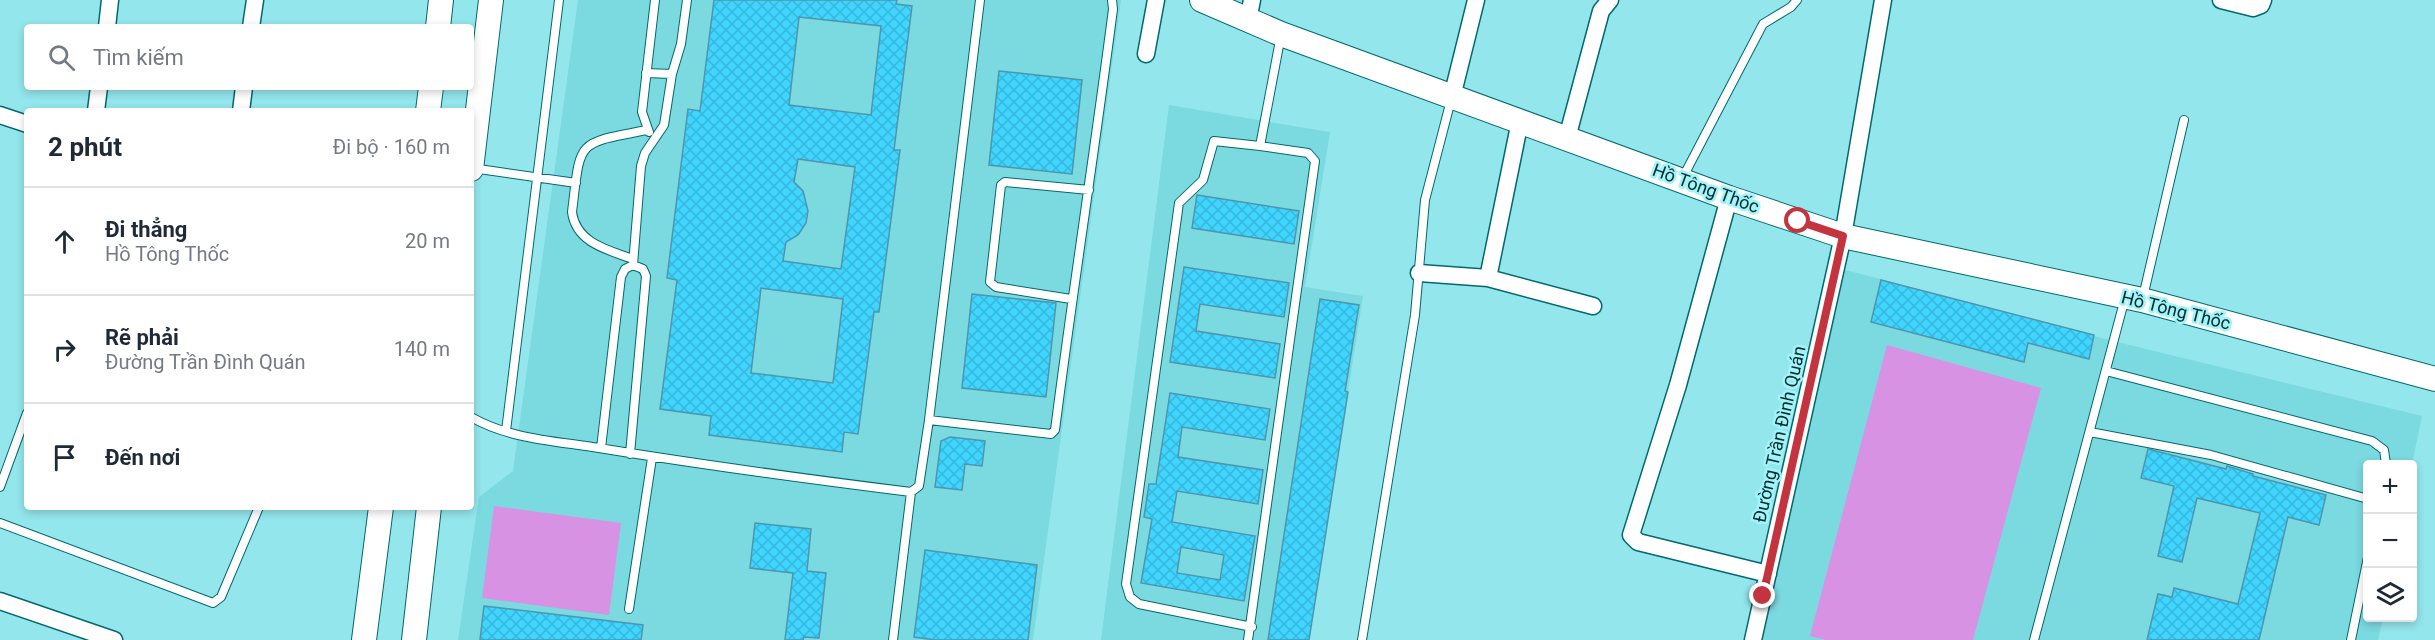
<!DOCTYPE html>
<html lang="vi">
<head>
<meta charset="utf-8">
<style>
	body { margin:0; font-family:Roboto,sans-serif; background:#f2f2f3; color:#1f2937 }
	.controls { position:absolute; right:18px; bottom:18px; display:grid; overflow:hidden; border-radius:6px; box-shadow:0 3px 9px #0003 }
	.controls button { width:54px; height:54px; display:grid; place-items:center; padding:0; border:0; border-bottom:2px solid #e0e1e3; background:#fff; color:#1f2937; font:30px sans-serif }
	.stop { position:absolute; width:18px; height:18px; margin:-14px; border:4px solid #c4343f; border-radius:50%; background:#fff }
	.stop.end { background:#c4343f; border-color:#fff; box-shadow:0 2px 6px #0008 }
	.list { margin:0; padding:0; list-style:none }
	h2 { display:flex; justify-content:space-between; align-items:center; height:78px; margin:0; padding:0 24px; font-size:26px }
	h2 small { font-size:20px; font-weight:400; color:#747a83 }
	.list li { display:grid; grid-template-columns:39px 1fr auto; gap:18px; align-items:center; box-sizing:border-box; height:108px; padding:0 24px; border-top:2px solid #e0e1e3 }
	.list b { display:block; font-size:22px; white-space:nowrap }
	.list p { margin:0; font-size:20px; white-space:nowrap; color:#747a83 }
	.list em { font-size:20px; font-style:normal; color:#747a83 }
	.icon { flex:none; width:33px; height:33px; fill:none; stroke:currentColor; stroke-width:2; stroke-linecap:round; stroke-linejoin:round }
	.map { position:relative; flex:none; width:2435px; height:640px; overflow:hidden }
	.search { position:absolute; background:#fff; box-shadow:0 3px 9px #0003; left:24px; top:24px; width:450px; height:66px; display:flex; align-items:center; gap:15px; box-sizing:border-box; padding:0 21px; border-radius:6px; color:#747a83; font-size:22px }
	.panel { position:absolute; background:#fff; box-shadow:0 3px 9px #0003; left:24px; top:108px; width:450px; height:402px; border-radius:6px }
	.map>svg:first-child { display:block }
	.built { fill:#7bd9e0 }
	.green { fill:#d892e4 }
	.building { fill:url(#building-cross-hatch); stroke:#4d96ae; stroke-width:1.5; fill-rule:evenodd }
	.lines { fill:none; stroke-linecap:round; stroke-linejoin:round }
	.lane-casing { stroke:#00696f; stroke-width:10 }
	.street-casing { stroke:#00696f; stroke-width:19 }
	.secondary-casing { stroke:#00696f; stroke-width:26 }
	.lane { stroke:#fff; stroke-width:8 }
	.street { stroke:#fff; stroke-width:16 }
	.secondary { stroke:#fff; stroke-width:24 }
	.route { stroke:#c4343f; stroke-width:8 }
	.labels { text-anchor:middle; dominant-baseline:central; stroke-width:5; stroke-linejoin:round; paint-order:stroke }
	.street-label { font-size:18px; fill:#062c2e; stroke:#a0f4fa }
</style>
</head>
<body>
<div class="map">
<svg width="2435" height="640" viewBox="0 0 2435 640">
	<defs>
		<pattern id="building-cross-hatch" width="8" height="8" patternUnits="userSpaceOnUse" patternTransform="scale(1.5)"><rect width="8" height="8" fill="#3fd5ff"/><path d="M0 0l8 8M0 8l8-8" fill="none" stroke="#36b7db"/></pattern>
	</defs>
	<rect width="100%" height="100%" fill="#93e6ec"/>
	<path class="built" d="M578 0H1121L1033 640H458L479 497 513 471Z
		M1169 105 1330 132 1305 287 1363 296 1309 640H1101Z
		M1842 269 2113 341 2422 416 2412 464H2368V618H2383L2378 640H1759Z"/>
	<path class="green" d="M1887 345 2041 388 1973 640H1826L1810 636Z
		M494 506 621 523 609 615 482 598Z"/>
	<path class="building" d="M714 0H897L896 4 912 6 894 150H900L879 312H874L858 434 844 432 842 452 709 435 711 416 660 409 677 280 667 278 688 109 700 111ZM799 17 881 26 871 115 789 105ZM798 159 855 167 841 269 783 261 786 242 798 235 806 223 808 211 803 191 794 182ZM761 288 843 299 833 383 751 373Z
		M999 71 1082 80 1072 174 989 165Z
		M1197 195 1299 211 1294 244 1192 228Z
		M1184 267 1289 283 1284 317 1200 304 1196 331 1280 344 1275 378 1170 362Z
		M1881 280 2094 335 2089 359 2028 343 2024 362 1871 322Z
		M972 294 1056 303 1046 397 962 388Z
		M1320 299 1359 305 1345 391 1348 392 1309 640H1268Z
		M1170 393 1270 409 1265 440 1182 427 1178 457 1263 470 1258 504 1177 491 1172 522 1255 536 1244 601 1141 583 1152 519 1144 517 1149 484H1156ZM1181 547 1224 555 1220 580 1177 573Z
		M950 437 985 441 982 466 965 464 962 490 935 487 941 441Z
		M2148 449 2226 469 2227 466 2253 474V476L2326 495 2319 525 2288 517 2259 640H2147L2158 594 2172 597 2174 588 2238 604 2260 513 2197 498 2182 562 2158 556 2174 486 2141 478Z
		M755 523 811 529 807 571 826 573 819 638 804 637 803 640H785L793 573 750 568Z
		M925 550 1037 565 1028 640H935L914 637Z
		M484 606 643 625 641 640H480Z"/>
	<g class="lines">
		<defs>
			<path id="lane" d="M672 74 681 44 687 0
				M649 132 642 112 655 0
				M472 168 576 183
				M1682 179 1763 24 1791 7 1797 0
				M633 259C608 250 576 243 572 212 581 139 575 144 647 130
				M2143 297 2184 120
				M1071 299 996 287 990 282 1001 185 1005 182 1089 190
				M2106 371 2372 441 2384 450 2386 464
				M471 417C509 439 556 441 599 448 703 465 807 479 911 492
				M929 420 1051 434 1055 430C1073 289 1095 149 1113 9L1112 0
				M506 431 559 0
				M2090 432 2211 455 2368 499
				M601 448 621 277 625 269 633 265 641 166 645 153 664 125 672 74 646 73
				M630 454 646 276 643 269 633 265
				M0 487 27 413
				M0 523 213 603 221 597 259 507
				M629 609 652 458
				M1252 627 1139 604 1130 597 1126 584 1179 203 1203 180 1214 141 1260 146
				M893 640 911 492 919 486 929 420 980 0
				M1248 640 1315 161 1308 153 1260 146 1281 35
				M1362 640 1415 315 1425 200 1451 100
				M2034 640 2125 298
				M2351 640 2368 557"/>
			<path id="street" d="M2221 0 2253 8 2261 5 2263 0
				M1248 20 1252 0
				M107 27 110 0
				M251 27 255 0
				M1146 54 1156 0
				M1452 97 1476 0
				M96 111 99 87
				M241 111 244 87
				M0 115 27 124
				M1567 138 1601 11 1610 0
				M1729 198 1678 385 1631 535 1638 542 1768 574
				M1419 273 1488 278 1593 306
				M1488 278 1520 121
				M0 601 114 640
				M1753 640 1843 236 1883 0"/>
			<path id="secondary" d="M1202 0 1281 34 1729 198 1843 236 2142 300 2435 379
				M438 27 441 0
				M428 111 431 87
				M471 169 491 0
				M364 640 381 507
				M414 640 429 507"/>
		</defs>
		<use href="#lane" class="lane-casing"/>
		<use href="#street" class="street-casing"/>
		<use href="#secondary" class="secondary-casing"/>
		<use href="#lane" class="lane"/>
		<use href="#street" class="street"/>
		<use href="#secondary" class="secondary"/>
	</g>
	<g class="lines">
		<path class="route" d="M1763 596 1843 236 1798 221"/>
	</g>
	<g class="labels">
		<g class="street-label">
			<text transform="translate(1706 188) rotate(20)">Hồ Tông Thốc</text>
			<text transform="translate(2176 310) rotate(14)">Hồ Tông Thốc</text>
			<text transform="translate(1779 434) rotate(-77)">Đường Trần Đình Quán</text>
		</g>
	</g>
</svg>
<div class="controls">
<button>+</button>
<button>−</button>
<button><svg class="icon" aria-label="layers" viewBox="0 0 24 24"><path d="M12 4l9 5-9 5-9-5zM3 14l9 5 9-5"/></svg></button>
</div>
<div class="stop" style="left:1798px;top:221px"></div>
<div class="stop end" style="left:1763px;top:596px"></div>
<div class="search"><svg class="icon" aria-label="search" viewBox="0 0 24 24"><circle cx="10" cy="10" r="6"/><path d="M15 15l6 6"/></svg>Tìm kiếm</div>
<section class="panel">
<h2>2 phút<small>Đi bộ · 160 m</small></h2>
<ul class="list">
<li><svg class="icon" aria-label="ahead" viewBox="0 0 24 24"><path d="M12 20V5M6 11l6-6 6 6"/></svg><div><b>Đi thẳng</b><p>Hồ Tông Thốc</p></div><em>20 m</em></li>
<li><svg class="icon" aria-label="right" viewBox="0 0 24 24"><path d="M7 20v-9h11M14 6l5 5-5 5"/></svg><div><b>Rẽ phải</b><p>Đường Trần Đình Quán</p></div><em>140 m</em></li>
<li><svg class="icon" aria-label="arrive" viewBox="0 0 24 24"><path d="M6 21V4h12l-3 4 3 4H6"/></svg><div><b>Đến nơi</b></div></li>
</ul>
</section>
</div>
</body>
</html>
